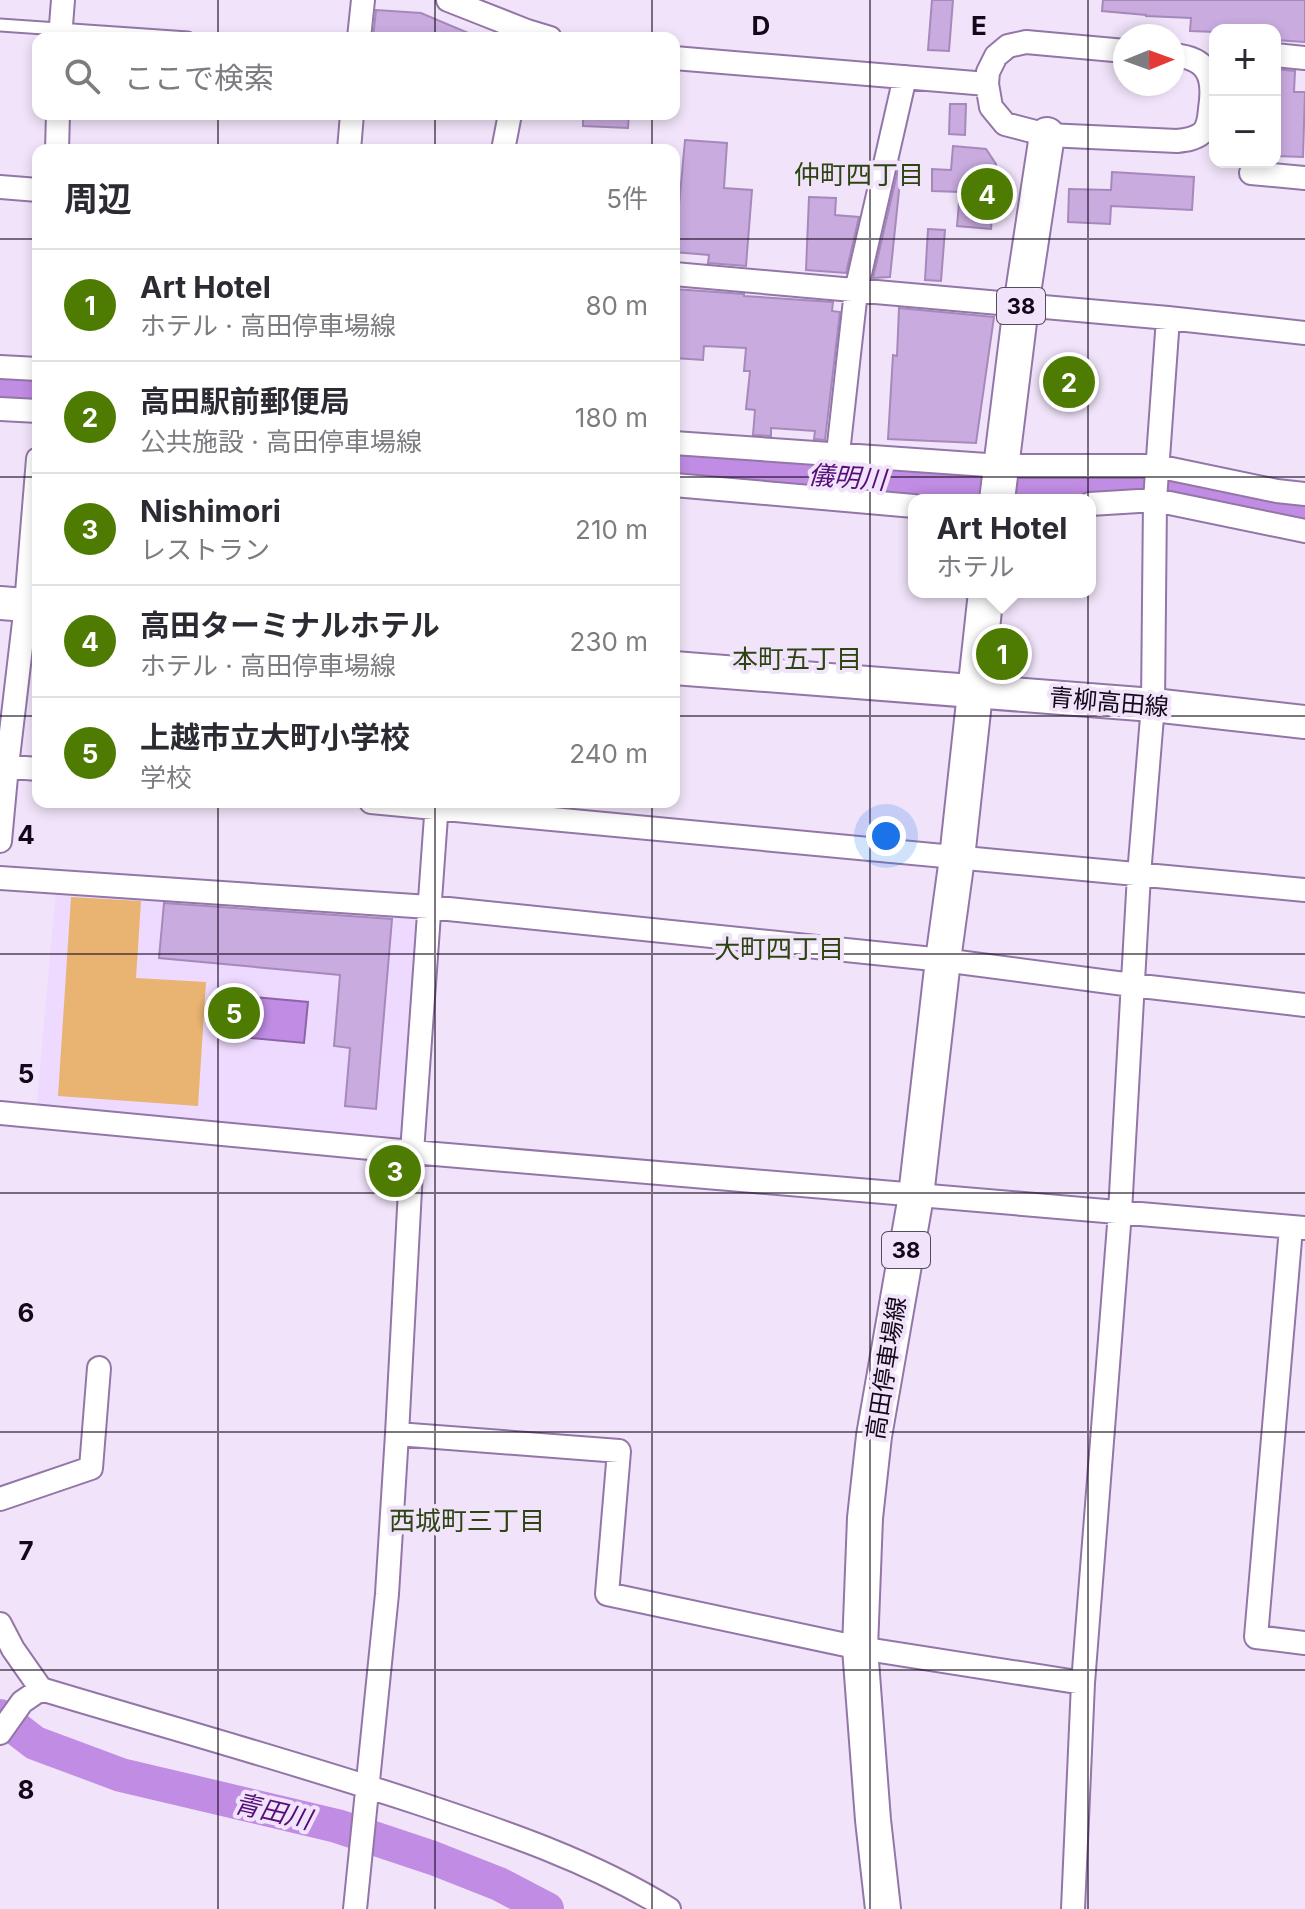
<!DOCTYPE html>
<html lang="ja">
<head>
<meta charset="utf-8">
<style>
	body { margin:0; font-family:Inter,"Noto Sans JP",sans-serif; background:#f7f7f7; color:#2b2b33 }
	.controls { position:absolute; right:24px; top:24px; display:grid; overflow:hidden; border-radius:16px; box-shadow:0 4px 12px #0003 }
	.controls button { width:72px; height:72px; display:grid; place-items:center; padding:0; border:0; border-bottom:2px solid #e1e1e2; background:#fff; color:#2b2b33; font:40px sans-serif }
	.compass { position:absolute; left:1113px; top:24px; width:72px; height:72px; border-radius:50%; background:#fff; box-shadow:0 4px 12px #0003; rotate:89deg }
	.you { position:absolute; left:886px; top:836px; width:28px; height:28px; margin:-20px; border:6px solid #fff; border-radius:50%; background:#1a73e8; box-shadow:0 0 0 12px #1a73e833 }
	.badge { display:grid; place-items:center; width:52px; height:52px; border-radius:50%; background:#4e7c02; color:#fff; font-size:26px; font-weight:700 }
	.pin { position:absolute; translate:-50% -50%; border:4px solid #fff; box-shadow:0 2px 8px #0006 }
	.popup { position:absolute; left:908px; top:494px; width:188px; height:104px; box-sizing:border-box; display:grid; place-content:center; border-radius:16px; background:#fff; filter:drop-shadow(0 2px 6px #0005); font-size:26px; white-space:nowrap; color:#7c7c81 }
	.popup b { font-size:30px; color:#2b2b33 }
	.popup::after { content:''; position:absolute; left:50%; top:100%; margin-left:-16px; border:16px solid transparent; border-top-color:#fff }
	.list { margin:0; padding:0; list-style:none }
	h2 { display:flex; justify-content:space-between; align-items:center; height:104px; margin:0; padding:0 32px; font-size:34px }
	h2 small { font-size:26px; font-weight:400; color:#7c7c81 }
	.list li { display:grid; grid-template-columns:52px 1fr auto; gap:24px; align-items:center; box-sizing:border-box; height:112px; padding:0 32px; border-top:2px solid #e1e1e2 }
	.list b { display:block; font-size:30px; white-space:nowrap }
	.list p { margin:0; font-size:26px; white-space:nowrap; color:#7c7c81 }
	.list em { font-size:26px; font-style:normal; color:#7c7c81 }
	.icon { flex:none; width:44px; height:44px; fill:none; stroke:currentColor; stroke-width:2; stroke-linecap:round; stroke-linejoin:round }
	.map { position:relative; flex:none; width:1305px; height:1909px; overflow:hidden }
	.search { position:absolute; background:#fff; box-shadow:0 4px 12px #0003; left:32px; top:32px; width:648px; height:88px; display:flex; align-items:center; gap:20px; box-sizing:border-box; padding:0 28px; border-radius:16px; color:#7c7c81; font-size:30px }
	.panel { position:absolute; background:#fff; box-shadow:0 4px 12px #0003; left:32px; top:144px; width:648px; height:664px; border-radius:16px }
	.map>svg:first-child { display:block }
	.built { fill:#eedafe }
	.green { fill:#e9b372 }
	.water { fill:#c08ce4; stroke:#8c64a7; stroke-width:2 }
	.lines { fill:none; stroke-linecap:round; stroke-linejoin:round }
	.river { stroke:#c08ce4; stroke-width:34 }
	.building { fill:#c9abdf; stroke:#a689bb; stroke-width:2 }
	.lane-casing { stroke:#9376a7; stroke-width:15 }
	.street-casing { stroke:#9376a7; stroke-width:26 }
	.secondary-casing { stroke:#9376a7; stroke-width:36 }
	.primary-casing { stroke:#9376a7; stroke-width:38 }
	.lane { stroke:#fff; stroke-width:11 }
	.street { stroke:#fff; stroke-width:22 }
	.secondary { stroke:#fff; stroke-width:32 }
	.primary { stroke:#fff; stroke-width:34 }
	.grid { fill:none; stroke:#13081a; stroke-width:2; stroke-opacity:0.55 }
	.labels { text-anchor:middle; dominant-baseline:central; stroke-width:8; stroke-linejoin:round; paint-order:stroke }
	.shield { fill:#f1e4fa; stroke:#564a5d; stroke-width:2 }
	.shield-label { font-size:22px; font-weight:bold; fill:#13081a }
	.street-label { font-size:24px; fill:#13081a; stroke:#f1e4fa }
	.neighbourhood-label { font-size:26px; fill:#2d4412; stroke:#f1e4fa }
	.water-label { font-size:26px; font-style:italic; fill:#570e7a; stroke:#f1e4fa }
	.grid-label { font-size:26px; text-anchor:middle; font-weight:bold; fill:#13081a; stroke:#f1e4fa; stroke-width:8; stroke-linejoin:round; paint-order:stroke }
</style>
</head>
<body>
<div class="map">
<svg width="1305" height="1909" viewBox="0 0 1305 1909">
	<rect width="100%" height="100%" fill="#f1e4fa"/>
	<path class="built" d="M56 889 428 913 416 1138 36 1112Z"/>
	<path class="green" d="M71 897 141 901 136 978 206 982 198 1106 58 1096Z"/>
	<path class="water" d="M232 995 308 1002 304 1043 229 1036Z"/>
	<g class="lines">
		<path class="river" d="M0 389 38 392
			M674 465 1010 489 1176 482 1305 509
			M0 1716 35 1743 121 1775 337 1826 433 1858 499 1884 547 1909"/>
	</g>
	<path class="building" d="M932 0H953L949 51 928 50Z
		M1103 0H1305V42L1275 40V30H1215V32L1190 31 1191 18 1146 16V15L1102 11Z
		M376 10 421 13 480 38H373Z
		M1275 69 1295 71 1294 92H1305L1303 157 1276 156 1277 110H1275Z
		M950 104H966L965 135 949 134Z
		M583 114H629L628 128 583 126Z
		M685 140 727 143 724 188 752 190 746 266 708 263 709 255 674 252V217H678Z
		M953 146 986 149 996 164 991 229 957 226 960 192 932 191V169L951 170Z
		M900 161 902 162 890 277 873 278Z
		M1112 172 1194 177 1192 210 1111 206 1110 224 1068 222 1069 189 1111 190Z
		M809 197 836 198 835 215 859 217 846 273 806 270Z
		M928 229 945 230 941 281 925 280Z
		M674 289 744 294V296L833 302 832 311 840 312 825 440 814 439 815 431 771 428V436L753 435 755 410 746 409 750 371H744L746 348 704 346 703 360 674 358Z
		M899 308 994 317 976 443 888 439 893 355 897 356Z
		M164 903 392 919 376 1109 345 1106 350 1048 334 1046 340 975 159 958Z"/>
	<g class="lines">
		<defs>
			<path id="lane" d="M0 25 188 38"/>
			<path id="street" d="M448 0 527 31 550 38
				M60 38 63 0
				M359 38 363 0
				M1125 51 1026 42 1008 46 996 56 988 72 987 84 991 107 1005 124 1047 135 1177 141C1186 140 1195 139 1202 133 1209 127 1209 118 1210 109 1215 76 1208 58 1173 55
				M1275 55 1305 58
				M674 58 987 84
				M57 150 58 114
				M349 150 352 114
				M503 150 510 114
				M1251 173 1305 178
				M0 187 38 190
				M674 274 1168 318 1305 333
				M0 367 38 369
				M0 409 38 411
				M674 443 1001 466H1157L1277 491 1305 494
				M674 485 914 506
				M833 498 856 291 905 77
				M1090 504 1155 500 1305 531
				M0 766 38 769
				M371 802 1305 890
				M0 841 7 766 26 605 38 459
				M0 878 429 907 943 960 1132 985 1305 1005
				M0 1113 412 1152 1305 1228
				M1291 1228 1256 1637 1305 1643
				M397 1434 619 1451 607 1594 860 1648 1083 1683
				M0 1499 91 1468 99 1368
				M0 1624 13 1649 41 1689C167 1727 294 1762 418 1803 505 1832 591 1861 669 1909
				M0 1733 22 1702 41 1689
				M355 1909 387 1594 397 1434 412 1152 437 802
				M1073 1909 1083 1683 1120 1212 1139 875 1153 705 1155 500 1168 318"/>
			<path id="secondary" d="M0 603 38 606
				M674 668 1153 705 1305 722"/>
			<path id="primary" d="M997 500 1021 306 1047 135
				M883 1909 873 1820 860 1648 865 1518 874 1436 916 1196 943 960 957 858 986 592"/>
		</defs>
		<use href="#lane" class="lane-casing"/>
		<use href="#street" class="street-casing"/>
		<use href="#secondary" class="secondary-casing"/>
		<use href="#primary" class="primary-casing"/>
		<use href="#lane" class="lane"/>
		<use href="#street" class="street"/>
		<use href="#secondary" class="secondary"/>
		<use href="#primary" class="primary"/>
	</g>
	<path class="grid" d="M218 0V38M435 0V38M652 0V38M870 0V1909M1088 0V1909M218 114V150M435 114V150M652 114V150M0 239H38M674 239H1305M0 477H38M674 477H1305M0 716H38M674 716H1305M218 802V1909M435 802V1909M652 802V1909M0 954H1305M0 1193H1305M0 1432H1305M0 1670H1305"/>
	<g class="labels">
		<g class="shield">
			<rect x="997" y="288" width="48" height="36" rx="6"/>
			<rect x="882" y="1232" width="48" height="36" rx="6"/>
		</g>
		<g class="shield-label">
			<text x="1021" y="306">38</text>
			<text x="906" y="1250">38</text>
		</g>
		<g class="street-label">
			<text transform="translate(1109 702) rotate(5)">青柳高田線</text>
			<text transform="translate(886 1368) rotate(-81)">高田停車場線</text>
		</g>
		<g class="neighbourhood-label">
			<text x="859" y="174">仲町四丁目</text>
			<text x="797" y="658">本町五丁目</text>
			<text x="779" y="948">大町四丁目</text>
			<text x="467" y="1520">西城町三丁目</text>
		</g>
		<g class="water-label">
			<text transform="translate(847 477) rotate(4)">儀明川</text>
			<text transform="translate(273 1811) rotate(13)">青田川</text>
		</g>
	</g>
	<g class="grid-label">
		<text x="761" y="35">D</text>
		<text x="979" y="35">E</text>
		<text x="26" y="844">4</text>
		<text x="26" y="1083">5</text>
		<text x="26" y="1322">6</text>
		<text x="26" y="1560">7</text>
		<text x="26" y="1799">8</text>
	</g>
</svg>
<div class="controls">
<button>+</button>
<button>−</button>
</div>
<svg class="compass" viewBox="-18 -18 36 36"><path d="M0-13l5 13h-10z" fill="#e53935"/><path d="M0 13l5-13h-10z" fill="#7c7c81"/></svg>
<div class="you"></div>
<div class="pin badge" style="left:1002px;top:654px">1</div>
<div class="popup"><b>Art Hotel</b>ホテル</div>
<div class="pin badge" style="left:1069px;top:382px">2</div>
<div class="pin badge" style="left:395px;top:1171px">3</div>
<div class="pin badge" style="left:987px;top:194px">4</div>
<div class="pin badge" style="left:234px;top:1013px">5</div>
<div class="search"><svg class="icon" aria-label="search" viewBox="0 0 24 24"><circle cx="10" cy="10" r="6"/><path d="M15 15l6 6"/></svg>ここで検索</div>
<section class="panel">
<h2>周辺<small>5件</small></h2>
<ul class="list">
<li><span class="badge">1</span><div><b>Art Hotel</b><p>ホテル · 高田停車場線</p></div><em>80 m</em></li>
<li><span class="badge">2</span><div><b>高田駅前郵便局</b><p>公共施設 · 高田停車場線</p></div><em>180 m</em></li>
<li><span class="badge">3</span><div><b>Nishimori</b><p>レストラン</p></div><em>210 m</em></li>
<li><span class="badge">4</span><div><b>高田ターミナルホテル</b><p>ホテル · 高田停車場線</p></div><em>230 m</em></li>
<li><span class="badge">5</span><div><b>上越市立大町小学校</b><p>学校</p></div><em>240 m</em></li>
</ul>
</section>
</div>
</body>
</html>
